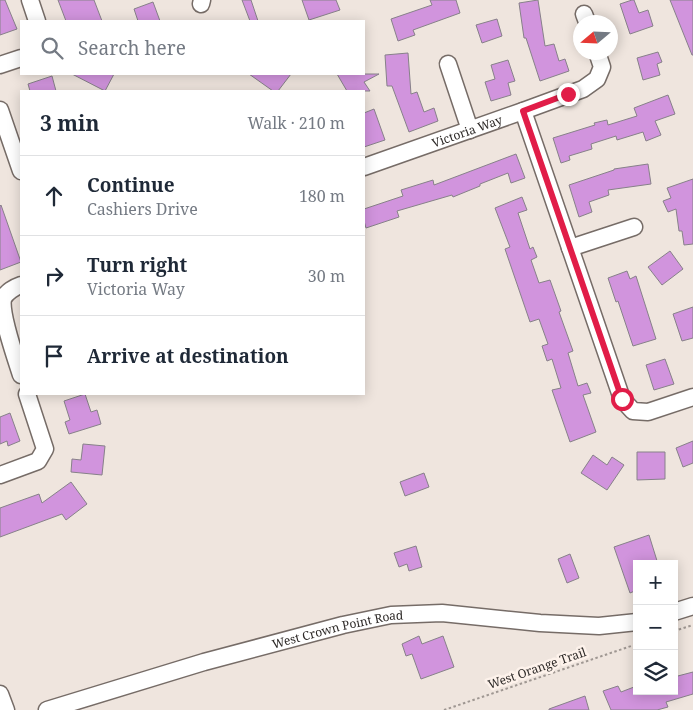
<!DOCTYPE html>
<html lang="en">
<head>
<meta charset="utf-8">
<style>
	body { margin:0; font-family:"Noto Serif",serif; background:#f2f2f3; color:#1f2937 }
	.controls { position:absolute; right:15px; bottom:15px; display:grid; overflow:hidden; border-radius:0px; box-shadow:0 2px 12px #0003 }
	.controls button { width:45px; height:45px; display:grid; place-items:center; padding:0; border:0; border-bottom:1px solid #e0e1e3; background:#fff; color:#1f2937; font:25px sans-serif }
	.compass { position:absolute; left:573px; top:15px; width:45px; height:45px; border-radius:50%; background:#fff; box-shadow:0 2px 12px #0003; rotate:251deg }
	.stop { position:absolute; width:15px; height:15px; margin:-11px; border:4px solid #e11d48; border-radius:50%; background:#fff }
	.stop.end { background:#e11d48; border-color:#fff; box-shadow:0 1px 5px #0008 }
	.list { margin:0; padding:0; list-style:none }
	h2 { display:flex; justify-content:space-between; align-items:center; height:65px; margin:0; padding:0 20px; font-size:21px }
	h2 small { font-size:16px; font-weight:400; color:#747a83 }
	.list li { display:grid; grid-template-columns:32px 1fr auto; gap:15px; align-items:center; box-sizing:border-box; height:80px; padding:0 20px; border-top:1px solid #e0e1e3 }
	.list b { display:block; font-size:19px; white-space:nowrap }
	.list p { margin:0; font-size:16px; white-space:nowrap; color:#747a83 }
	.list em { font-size:16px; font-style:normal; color:#747a83 }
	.icon { flex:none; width:28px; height:28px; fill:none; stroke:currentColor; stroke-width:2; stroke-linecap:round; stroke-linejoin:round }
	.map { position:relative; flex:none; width:693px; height:710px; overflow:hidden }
	.search { position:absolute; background:#fff; box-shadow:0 2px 12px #0003; left:20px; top:20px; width:345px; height:55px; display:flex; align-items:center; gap:12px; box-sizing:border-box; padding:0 18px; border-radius:0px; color:#747a83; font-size:19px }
	.panel { position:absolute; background:#fff; box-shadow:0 2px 12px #0003; left:20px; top:90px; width:345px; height:305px; border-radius:0px }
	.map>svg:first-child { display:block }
	.building { fill:#d194dd; stroke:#878189 }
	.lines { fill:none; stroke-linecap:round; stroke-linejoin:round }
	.minor-casing { stroke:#766c67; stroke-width:19 }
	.path { stroke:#9f9792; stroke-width:2; stroke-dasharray:2.5 2.5; stroke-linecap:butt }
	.minor { stroke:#fff; stroke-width:16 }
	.route { stroke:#e11d48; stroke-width:6 }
	.labels { text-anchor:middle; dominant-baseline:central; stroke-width:5; stroke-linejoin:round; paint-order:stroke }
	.street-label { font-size:12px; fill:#2d2927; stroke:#fdf2eb }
</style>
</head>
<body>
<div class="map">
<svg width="693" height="710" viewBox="0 0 693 710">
	<rect width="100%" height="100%" fill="#efe5de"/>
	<path class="building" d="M0 0H5L17 29 0 35Z
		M58 0H94L102 21H66Z
		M242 0H251L258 21H250Z
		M302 0H336L340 10 309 20Z
		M430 0H456L460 13 413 30 415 35 398 41 391 19 432 5Z
		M538 0 545 46 554 44 559 61 565 59 569 71 540 81 526 38H524L519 3Z
		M632 0H634L639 13 648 10 653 26 630 34 620 4Z
		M670 0H693V55H692Z
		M153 2 160 21H138L134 9Z
		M497 19 502 36 482 43 476 25Z
		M658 52 662 62 657 64 660 75 643 80 637 58Z
		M408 53 411 94 417 92 424 112 434 108 438 121 409 132 392 86H387L385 55Z
		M508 60 515 81 508 83 511 95 491 101 485 82 495 79 491 65Z
		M72 74H114L105 91Z
		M249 74H291L278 91H273Z
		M337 74H379L364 82 370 91H347Z
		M52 76 56 91H30L28 84Z
		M668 95 675 114 655 121 661 135 646 141 643 132 617 140 616 136 591 144 592 149 569 156 570 160 561 163 553 138 595 125 594 123 607 120 608 125 637 116 634 108Z
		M374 109 385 140 364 147V113Z
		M516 154 525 178 511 183 508 173 480 184V186L453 197 452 195 397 211 399 217 366 228 364 221V209L403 196 401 190 433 180 434 185Z
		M648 164 651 184 608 190 609 195 589 202 592 212 579 217 569 185 614 170V169Z
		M693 179V244L684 245 682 231H679L676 209 668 212 663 201 671 198 667 188Z
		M522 197 527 210 518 213 530 249 533 247 537 257 531 260 539 283 550 280 561 311 559 312 573 351 568 353 578 386 587 383 591 393 583 395 596 432 570 442 552 390 561 388 552 359 547 361 542 346 548 344 539 319 530 322 505 249 510 247 495 208Z
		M1 205 21 262 0 270V206Z
		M670 251 683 269 662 285 648 267Z
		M627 271 630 279 636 276 656 339 633 346 618 301 616 302 608 278Z
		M693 307V338L682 341 673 314Z
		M665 359 674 384 654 390 646 365Z
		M85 394 91 412 97 410 101 424 69 434 65 422 70 420 64 401Z
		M10 413 20 441 8 446 7 441 0 444V417Z
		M693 441V463L683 467 676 448Z
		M83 444 105 446 102 475 71 472 72 459 81 460Z
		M637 452H665V479L637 480Z
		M593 455 607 465 612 457 624 465 607 490 581 473Z
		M424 473 429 487 405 496 400 482Z
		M71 482 87 504 66 520 62 514 0 537V508L39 494 42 503Z
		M649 535 658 564H637V590L630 593 614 547Z
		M416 546 422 567 409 571 407 564 399 567 394 553Z
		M570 554 579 578 567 583 558 559Z
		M419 636 422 644 443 636 454 667 421 679 412 654 406 656 402 644Z
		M693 672V694L666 702 668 707 657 710H611L603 691 618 686 621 692 634 687 635 691H674V677Z
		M585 696 589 710H549V709Z"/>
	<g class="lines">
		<defs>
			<g id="minor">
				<path d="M30 0 37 21"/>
				<path d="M201 4 202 0"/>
				<path d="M584 14 587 22"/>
				<path d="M448 64 470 130"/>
				<path d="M0 65 21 58"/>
				<path d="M0 110 21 171"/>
				<path d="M523 111 622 399 633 411 648 412 693 397"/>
				<path id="s1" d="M364 167 523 111 583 89 597 79 602 67 597 52"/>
				<path d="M570 248 634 227"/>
				<path d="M21 285C15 287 6 292 3 299 0 314 16 359 21 375"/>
				<path d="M0 475 38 461 45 449 27 394"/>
				<path d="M674 612 693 606"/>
				<path d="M0 694 6 710"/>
				<path id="s2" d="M47 710 204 662 343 625 391 615 442 613 540 623 599 626 637 622"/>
			</g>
		</defs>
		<use href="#minor" class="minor-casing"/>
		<path class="path" d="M674 631 693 625
			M444 710 637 644"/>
		<use href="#minor" class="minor"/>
	</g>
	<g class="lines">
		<path class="route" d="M568 94 523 111 622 399"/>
	</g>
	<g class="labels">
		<g class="street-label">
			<text stroke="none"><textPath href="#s1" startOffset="109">Victoria Way</textPath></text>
			<text stroke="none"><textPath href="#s2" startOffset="302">West Crown Point Road</textPath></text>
			<text transform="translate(537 668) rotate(-19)">West Orange Trail</text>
		</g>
	</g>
</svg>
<div class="controls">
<button>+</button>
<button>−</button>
<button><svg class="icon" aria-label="layers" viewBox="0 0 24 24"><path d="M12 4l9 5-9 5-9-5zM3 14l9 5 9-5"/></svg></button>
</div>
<svg class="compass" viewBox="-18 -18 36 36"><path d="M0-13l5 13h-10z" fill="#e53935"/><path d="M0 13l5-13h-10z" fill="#747a83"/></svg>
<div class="stop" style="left:622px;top:399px"></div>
<div class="stop end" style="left:568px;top:94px"></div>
<div class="search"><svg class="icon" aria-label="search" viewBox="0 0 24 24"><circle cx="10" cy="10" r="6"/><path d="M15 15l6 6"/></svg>Search here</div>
<section class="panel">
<h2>3 min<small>Walk · 210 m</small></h2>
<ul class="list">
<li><svg class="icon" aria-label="ahead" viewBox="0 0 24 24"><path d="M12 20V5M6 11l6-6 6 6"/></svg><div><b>Continue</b><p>Cashiers Drive</p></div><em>180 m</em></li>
<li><svg class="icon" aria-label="right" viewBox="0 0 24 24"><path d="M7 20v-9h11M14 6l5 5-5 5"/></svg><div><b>Turn right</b><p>Victoria Way</p></div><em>30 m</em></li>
<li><svg class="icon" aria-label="arrive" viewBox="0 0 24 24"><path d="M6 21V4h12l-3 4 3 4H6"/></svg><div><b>Arrive at destination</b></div></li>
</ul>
</section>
</div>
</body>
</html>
